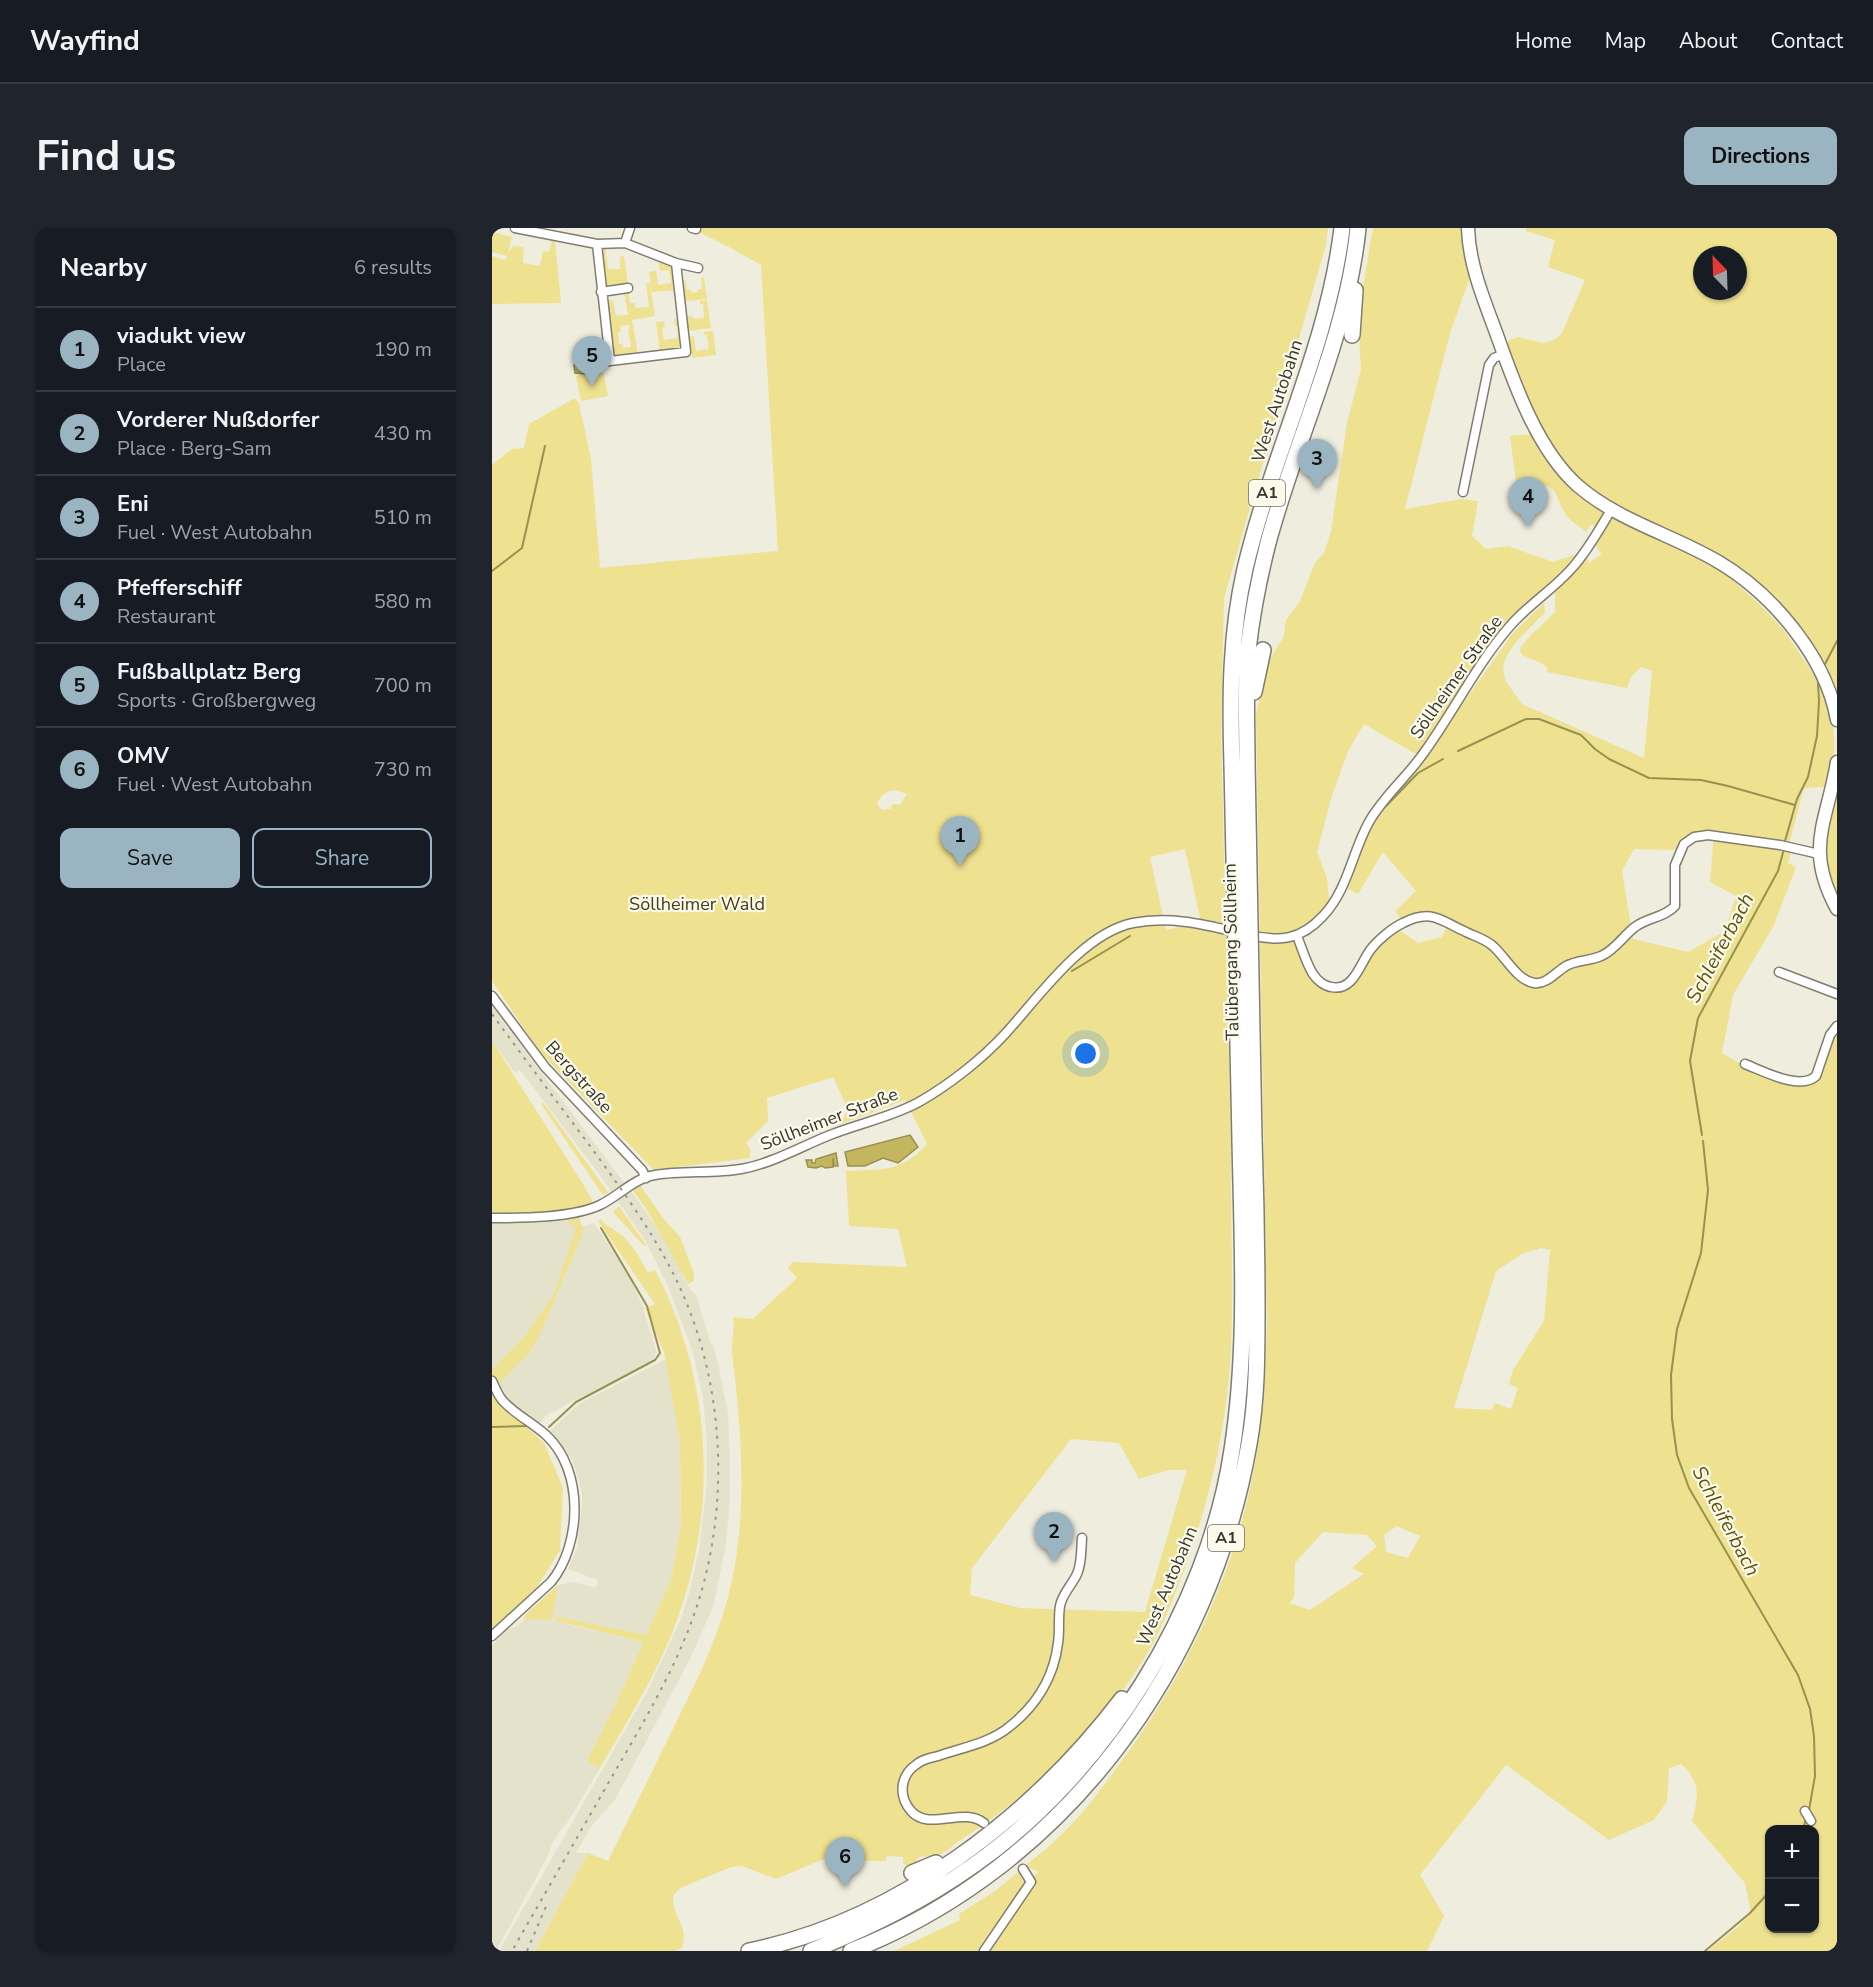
<!DOCTYPE html>
<html lang="en">
<head>
<meta charset="utf-8">
<style>
	body { margin:0; font-family:"Nunito Sans",sans-serif; background:#20242c; color:#f1f3f6 }
	.controls { position:absolute; right:18px; bottom:18px; display:grid; overflow:hidden; border-radius:12px; box-shadow:0 2px 4px #0004 }
	.controls button { width:54px; height:54px; display:grid; place-items:center; padding:0; border:0; border-bottom:2px solid #363941; background:#171b24; color:#f1f3f6; font:30px sans-serif }
	.compass { position:absolute; left:1201px; top:18px; width:54px; height:54px; border-radius:50%; background:#171b24; box-shadow:0 2px 4px #0004; rotate:337deg }
	.you { position:absolute; left:594px; top:826px; width:21px; height:21px; margin:-15px; border:4px solid #fff; border-radius:50%; background:#1a73e8; box-shadow:0 0 0 9px #1a73e833 }
	.badge { display:grid; place-items:center; width:39px; height:39px; border-radius:50%; background:#9bb4c2; color:#111; font-size:20px; font-weight:700 }
	.pin { position:absolute; translate:-50% -50px; filter:drop-shadow(0 2px 3px #0008) }
	.pin::after { content:''; position:absolute; top:32px; width:21px; height:18px; background:inherit; clip-path:polygon(0 0,100% 0,50% 100%) }
	.list { margin:0; padding:0; list-style:none }
	h2 { display:flex; justify-content:space-between; align-items:center; height:78px; margin:0; padding:0 24px; font-size:26px }
	h2 small { font-size:20px; font-weight:400; color:#9ea1a6 }
	.list li { display:grid; grid-template-columns:39px 1fr auto; gap:18px; align-items:center; box-sizing:border-box; height:84px; padding:0 24px; border-top:2px solid #363941 }
	.list b { display:block; font-size:22px; white-space:nowrap }
	.list p { margin:0; font-size:20px; white-space:nowrap; color:#9ea1a6 }
	.list em { font-size:20px; font-style:normal; color:#9ea1a6 }
	.actions { display:flex; gap:12px; padding:18px 24px }
	.actions a { flex:1; padding:14px 0; border:2px solid #9bb4c2; border-radius:12px; text-align:center; font-size:21px; color:#9bb4c2 }
	.actions .main { background:#9bb4c2; color:#111 }
	.map { position:relative; flex:none; width:1345px; height:1723px; overflow:hidden; border-radius:12px }
	header { display:flex; align-items:center; gap:36px; box-sizing:border-box; height:84px; padding:0 30px; background:#171b24; border-bottom:2px solid #363941 }
	header strong { font-size:28px }
	nav { display:flex; gap:33px; margin-inline-start:auto; font-size:21px }
	.intro { display:flex; align-items:center; justify-content:space-between; box-sizing:border-box; height:144px; padding:0 36px }
	h1 { margin:0; font-size:42px }
	.button { padding:15px 27px; border-radius:12px; background:#9bb4c2; color:#111; font-size:21px; font-weight:700 }
	main { display:flex; gap:36px; padding:0 36px }
	aside { flex:1; background:#171b24; border-radius:12px; box-shadow:0 2px 4px #0004 }
	.map>svg:first-child { display:block }
	.built { fill:#e5e2cc }
	.green { fill:#eee190; fill-rule:evenodd }
	.water { fill:#c4b65f; stroke:#999051; stroke-width:1.5 }
	.lines { fill:none; stroke-linecap:round; stroke-linejoin:round }
	.stream { stroke:#999051; stroke-width:2 }
	.street-casing { stroke:#7f7d70; stroke-width:11 }
	.secondary-casing { stroke:#7f7d70; stroke-width:15 }
	.highway-casing { stroke:#7f7d70; stroke-width:18 }
	.street { stroke:#fff; stroke-width:8 }
	.secondary { stroke:#fff; stroke-width:12 }
	.highway { stroke:#fff; stroke-width:15 }
	.rail { stroke:#97968b; stroke-width:2; stroke-dasharray:3 6; stroke-linecap:butt }
	.highway-bridge-casing { stroke:#7f7d70; stroke-width:18; stroke-linecap:butt }
	.highway-bridge { stroke:#fff; stroke-width:15 }
	.labels { text-anchor:middle; dominant-baseline:central; stroke-width:4.5; stroke-linejoin:round; paint-order:stroke }
	.shield { fill:#fcfaeb; stroke:#717168; stroke-width:1.5 }
	.shield-label { font-size:16px; font-weight:bold; fill:#363630 }
	.street-label { font-size:18px; fill:#363630; stroke:#fcfaeb }
	.park-label { font-size:18px; fill:#433d18; stroke:#fcfaeb }
	.water-label { font-size:20px; font-style:italic; fill:#5e5410; stroke:#fcfaeb }
</style>
</head>
<body>
<header>
<strong>Wayfind</strong>
<nav><a>Home</a><a>Map</a><a>About</a><a>Contact</a></nav>
</header>
<div class="intro"><h1>Find us</h1><a class="button">Directions</a></div>
<main>
<aside>
<h2>Nearby<small>6 results</small></h2>
<ul class="list">
<li><span class="badge">1</span><div><b>viadukt view</b><p>Place</p></div><em>190 m</em></li>
<li><span class="badge">2</span><div><b>Vorderer Nußdorfer</b><p>Place · Berg-Sam</p></div><em>430 m</em></li>
<li><span class="badge">3</span><div><b>Eni</b><p>Fuel · West Autobahn</p></div><em>510 m</em></li>
<li><span class="badge">4</span><div><b>Pfefferschiff</b><p>Restaurant</p></div><em>580 m</em></li>
<li><span class="badge">5</span><div><b>Fußballplatz Berg</b><p>Sports · Großbergweg</p></div><em>700 m</em></li>
<li><span class="badge">6</span><div><b>OMV</b><p>Fuel · West Autobahn</p></div><em>730 m</em></li>
</ul>
<div class="actions"><a class="main">Save</a><a>Share</a></div>
</aside>
<div class="map">
<svg width="1345" height="1723" viewBox="0 0 1345 1723">
	<rect width="100%" height="100%" fill="#efedde"/>
	<path class="built" d="M0 776 18 803 153 982 177 1020 196 1058 204 1067 219 1116 221 1117 227 1140 236 1185 238 1230V1273L233 1322 221 1379 198 1431 123 1572 99 1599 84 1625H96L43 1723H7L156 1462 188 1393 198 1362 207 1323 215 1253V1213L211 1170 201 1124 175 1056 153 1012 107 946 28 842 23 845 0 813Z
		M75 990 84 1000 61 1068 31 1110 0 1141V993Z
		M102 995 135 1045 152 1080V1084L164 1122 163 1128 159 1133 53 1188 48 1196 18 1174 4 1157 37 1125 46 1111 92 1003 90 998Z
		M174 1131 188 1213 189 1298 179 1352 154 1408 67 1389 65 1393 77 1397 151 1414 119 1487 95 1533 108 1540 75 1595 68 1602 58 1620V1624L4 1723H0V1418L14 1402 27 1397 32 1391H60L66 1357 81 1354 104 1360 106 1352 76 1341 85 1321 90 1277V1265L81 1233 58 1203 87 1176Z"/>
	<path class="green" d="M206 0H836L834 17 732 370 729 503 739 912C738 982 742 1051 739 1121 735 1200 717 1277 689 1350 678 1380 666 1409 649 1436 620 1480 583 1521 544 1555 519 1577 492 1597 464 1615 459 1619 452 1626 445 1627 440 1629 433 1628 427 1629L421 1639H415L411 1635V1629L395 1628 393 1633H371L370 1631 346 1634 334 1630 284 1651 250 1638 239 1639 188 1660 181 1668C180 1690 197 1696 190 1720L182 1723H43L96 1625 116 1633C138 1588 160 1544 182 1499 202 1458 223 1417 235 1373 257 1292 250 1207 240 1125 239 1113 243 1101 241 1089L261 1091 305 1050 296 1040 300 1034 415 1039 406 1001 357 998 354 943C389 941 409 945 435 916L413 872 349 896 356 881 341 849 275 870 276 893 254 915 258 921V930L162 942 48 824 0 753V237L20 221 32 220 37 196 83 170 87 176 99 231 108 340 286 323 269 37 237 19 207 4ZM403 562 415 566 408 577 401 576 398 581C391 582 388 582 385 575 390 567 393 563 403 562ZM693 621 709 694 674 702 658 629ZM579 1211 627 1215 647 1251 676 1242H695L653 1384 528 1380 478 1367 480 1340Z
		M881 0H970L979 46 958 105 913 281 970 271 986 273 980 308 994 321 1016 318 1061 334 1085 326 1095 329 1097 335 1110 326C1101 318 1103 310 1104 299L1099 296 1094 304C1088 299 1080 294 1075 288 1060 268 1071 256 1038 256L1035 262 1025 261 1018 208 1051 205 1033 166 1014 117 1017 112 1026 109 1051 115 1062 112 1070 105 1093 52 1056 39 1063 12 1034 3V0H1345V470L1300 392 1188 310 1184 319 1234 346 1267 376 1291 401 1322 447H1327C1338 481 1345 500 1341 536 1340 545 1339 552 1333 559L1312 560 1296 620 1300 621 1296 635 1304 639 1282 697 1241 767 1230 825 1255 840 1320 854 1336 817 1345 801V1723H1216L1248 1697 1259 1684 1253 1655 1200 1593C1206 1570 1210 1554 1189 1536L1177 1540 1175 1573 1162 1592 1117 1612 1014 1537 928 1647 952 1688 935 1723H402L468 1692 467 1686 503 1663 526 1644 532 1655 547 1644 533 1638C545 1628 557 1619 568 1608 590 1587 608 1563 626 1538 684 1460 730 1373 754 1278 769 1219 773 1158 775 1098L764 486 777 433 792 408 794 392 808 373 823 335 832 325 839 304 855 195 869 141 867 108 868 76ZM1210 27H1246V63H1210ZM1063 364V384L1040 406 1028 420 1029 426C1037 431 1047 433 1055 439V444L1135 460 1139 449 1149 439 1160 443 1152 530 1030 476 1013 452 1011 438 1015 428 1023 415 1053 384 1052 375 1021 405 972 474C993 431 1024 392 1063 364ZM872 496 934 532 884 590 876 604 856 661 866 666 891 624 924 663 903 683 910 692 950 689 955 698 950 709 926 715 907 702 881 723 849 762 818 746 802 704C817 698 827 686 837 673L835 650 825 624 839 571 856 523ZM1203 604 1222 605 1218 654 1244 668 1233 703 1196 724 1141 711 1130 643 1142 621 1185 622 1189 613ZM1049 1020 1058 1022 1052 1093 1021 1142 1017 1156 1026 1160 1019 1181 1003 1175 1000 1182 962 1180 1004 1043 1030 1026ZM905 1298 928 1308 916 1330 894 1324 892 1307ZM831 1304 875 1307 885 1318 860 1340 872 1346 818 1382 798 1375 802 1369 803 1335ZM1278 1602H1322V1700H1278Z
		M0 4 20 9 16 25 21 18 32 19 31 35 48 38 51 23 57 24 60 13H63L69 75 0 76V28L13 32 15 28 0 24Z
		M113 19 116 41H128V29L132 28 136 57 117 60 114 58 109 23Z
		M166 33 177 35 180 38 183 62 160 64 157 44 164 43 166 57 179 55 177 42 168 43Z
		M209 50H212L215 71 192 73 189 53 193 52 195 62H199L200 65 206 64V61H210Z
		M154 55H158L163 88 140 92 146 127 125 129 121 122 114 73 121 72 124 88 136 87 132 63H136L138 75H143V80L157 79ZM135 97H138V101H136L139 119 131 120 130 116H127L126 105 129 104 128 98Z
		M215 72 219 100 196 103 194 89 200 88 201 91 212 90 211 76H208V73Z
		M182 91H187L189 118 184 122 168 125 164 94 172 93 173 99 170 100 172 112 186 110 185 98H183Z
		M221 103 224 127 200 130 197 109 202 108 204 123 217 121 215 107H212V104Z
		M111 143 116 168 89 173 84 148Z
		M1345 552V673L1338 656 1331 613Z
		M0 813 91 956 100 972V976C68 986 33 985 0 985Z
		M51 874 116 964 111 967 49 876Z
		M148 957 171 990 188 1009 202 1045V1053L196 1056 155 982 140 961Z
		M127 978 154 1017 152 1018 121 984Z
		M75 990H87L92 1003 46 1111 37 1125 0 1162V1141L31 1110 61 1068 84 1000 77 995Z
		M109 991C115 1000 120 999 128 1006 141 1016 148 1031 156 1045L163 1042C220 1151 227 1279 184 1395 165 1446 135 1493 108 1540L95 1533 123 1478 151 1414 64 1393 67 1389 154 1407 179 1352 189 1298 188 1213 172 1124 153 1080 163 1076 106 993Z
		M0 1162 7 1173 52 1215 71 1260 68 1322 41 1366 0 1400Z
		M66 1357 60 1392 32 1391 33 1387Z"/>
	<path class="water" d="M98 130 102 132 104 142 93 146 83 145 82 137 91 131Z
		M418 907 426 919 406 935 391 930 373 938H356L353 924Z
		M344 925 346 938H342L341 930V939L333 940 330 938 324 940 316 939 314 932H320V935H323L324 931Z"/>
	<g class="lines">
		<path class="stream" d="M0 343 30 320 53 218
			M1333 436 1345 413
			M966 523 1034 491H1047L1089 507 1103 521 1117 531 1157 550 1209 552 1236 558 1303 577
			M894 578 926 545 951 531
			M1293 613 1305 571 1316 549 1325 508 1327 473 1326 455
			M580 743 638 708
			M1210 907 1198 833 1206 790 1286 643 1292 621
			M1211 913 1216 962 1209 1025 1185 1101 1179 1147 1180 1191 1185 1227 1197 1260 1306 1447 1318 1481 1322 1508 1323 1548 1317 1582
			M0 1199 35 1198
			M57 1199 84 1174 163 1132 168 1125 155 1078 109 1000
			M1311 1602 1314 1590
			M1213 1723 1258 1685 1278 1663"/>
		<defs>
			<path id="street" d="M23 0 105 16 133 15 184 35 194 124 118 133 105 16
				M200 0 204 1
				M133 15 138 0
				M184 35 206 40
				M109 64 136 60
				M106 135 118 133
				M971 264 997 137 1002 130 1012 126
				M757 707C788 714 809 712 831 688 856 662 860 624 877 594 891 569 914 550 931 526 961 485 984 437 1018 398 1037 376 1062 361 1081 339 1096 322 1107 302 1119 282
				M805 708C810 720 814 735 821 746 825 752 832 758 839 759 862 764 868 735 879 721 886 712 900 700 911 695 940 680 949 693 974 704 984 709 994 711 1002 719 1014 730 1025 752 1042 755 1054 757 1064 744 1074 738 1084 732 1098 733 1109 728 1122 723 1132 707 1143 699 1156 689 1172 690 1183 678V637L1192 616 1202 609 1216 607 1288 617 1327 626
				M1287 744 1345 766
				M0 768 53 839 150 942 154 950
				M1253 836C1271 843 1308 863 1324 848L1338 807 1345 798
				M0 990C30 990 81 990 108 977 127 968 142 950 163 947 191 942 221 946 249 941 279 936 310 918 338 907 368 895 400 889 427 874 457 857 490 831 513 806 546 770 591 705 641 695 677 688 710 696 744 704
				M0 1153C3 1159 6 1168 11 1173 24 1187 41 1195 55 1208 92 1243 90 1316 59 1354L0 1408
				M1313 1583 1319 1593
				M492 1595C471 1578 438 1604 419 1583 406 1568 408 1547 425 1536 431 1531 439 1530 446 1528 469 1520 498 1515 517 1499 544 1478 562 1449 566 1415 568 1403 566 1390 568 1378 570 1366 580 1357 585 1346 590 1335 589 1322 590 1310
				M492 1723 539 1654 531 1641"/>
			<path id="secondary" d="M976 0C977 38 993 74 1006 110 1023 158 1046 222 1085 257 1126 293 1179 306 1225 333 1280 365 1334 429 1345 492
				M1345 534C1335 595 1312 620 1345 681"/>
			<path id="highway" d="M860 107 863 62
				M762 464 771 422
				M740 536C738 470 738 406 753 341 780 226 836 119 850 0
				M755 536C755 498 753 460 756 422 760 386 767 350 776 315 804 210 855 109 866 0
				M420 1645 444 1635
				M257 1723C405 1693 540 1589 630 1471
				M319 1723C378 1699 430 1674 482 1637 613 1545 716 1381 740 1222 756 1119 750 1015 748 912
				M359 1723C573 1639 718 1439 757 1216 765 1172 765 1127 765 1083 765 1026 764 969 762 911"/>
		</defs>
		<use href="#street" class="street-casing"/>
		<use href="#secondary" class="secondary-casing"/>
		<use href="#highway" class="highway-casing"/>
		<use href="#street" class="street"/>
		<use href="#secondary" class="secondary"/>
		<use href="#highway" class="highway"/>
		<path class="rail" d="M0 786C32 830 65 874 98 918 128 959 158 1000 181 1045 233 1148 240 1276 203 1384 184 1439 154 1490 125 1540 90 1601 55 1662 20 1723
			M35 1723 55 1676"/>
		<defs>
			<path id="highway-bridge" d="M740 536 748 912
				M755 536 762 911"/>
		</defs>
		<use href="#highway-bridge" class="highway-bridge-casing"/>
		<use href="#highway-bridge" class="highway-bridge"/>
	</g>
	<g class="labels">
		<g class="shield">
			<rect x="757" y="252" width="36" height="26" rx="4.5"/>
			<rect x="716" y="1297" width="36" height="26" rx="4.5"/>
		</g>
		<g class="shield-label">
			<text x="775" y="265">A1</text>
			<text x="734" y="1310">A1</text>
		</g>
		<g class="street-label">
			<text transform="translate(785 173) rotate(-72)">West Autobahn</text>
			<text transform="translate(964 449) rotate(-55)">Söllheimer Straße</text>
			<text transform="translate(739 724) rotate(-91)">Talübergang Söllheim</text>
			<text transform="translate(87 849) rotate(48)">Bergstraße</text>
			<text transform="translate(337 891) rotate(-21)">Söllheimer Straße</text>
			<text transform="translate(675 1358) rotate(-67)">West Autobahn</text>
		</g>
		<g class="park-label">
			<text x="205" y="676">Söllheimer Wald</text>
		</g>
		<g class="water-label">
			<text transform="translate(1228 720) rotate(-62)">Schleiferbach</text>
			<text transform="translate(1234 1293) rotate(62)">Schleiferbach</text>
		</g>
	</g>
</svg>
<div class="controls">
<button>+</button>
<button>−</button>
</div>
<svg class="compass" viewBox="-18 -18 36 36"><path d="M0-13l5 13h-10z" fill="#e53935"/><path d="M0 13l5-13h-10z" fill="#9ea1a6"/></svg>
<div class="you"></div>
<div class="pin badge" style="left:468px;top:638px">1</div>
<div class="pin badge" style="left:562px;top:1334px">2</div>
<div class="pin badge" style="left:825px;top:261px">3</div>
<div class="pin badge" style="left:1036px;top:299px">4</div>
<div class="pin badge" style="left:100px;top:158px">5</div>
<div class="pin badge" style="left:353px;top:1659px">6</div>
</div>
</main>
</body>
</html>
